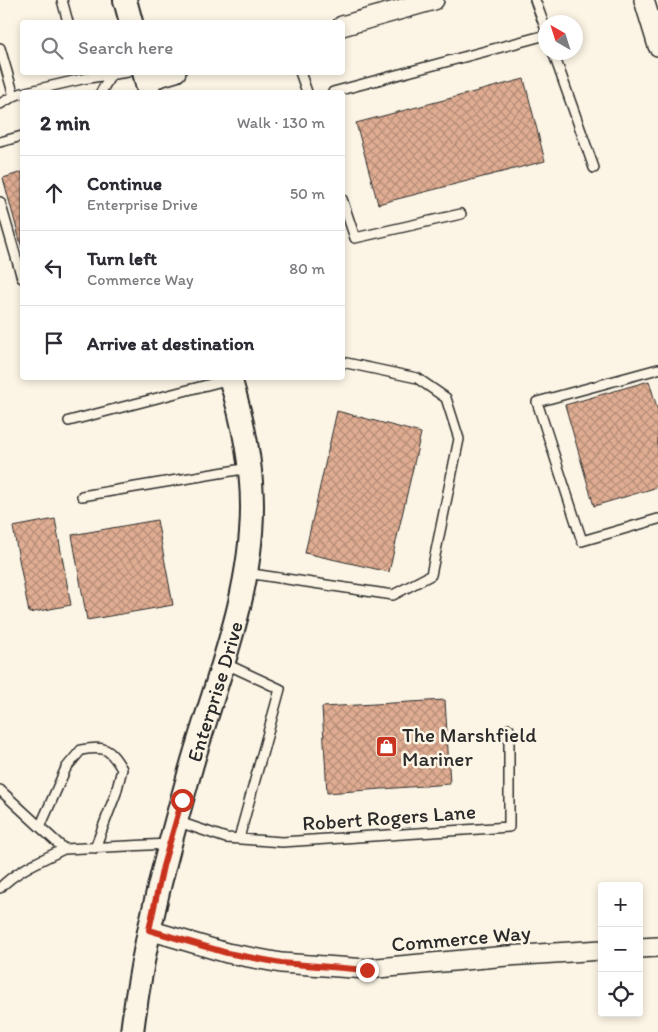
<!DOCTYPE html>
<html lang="en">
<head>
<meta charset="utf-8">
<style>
	body { margin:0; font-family:Itim,sans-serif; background:#f7f7f7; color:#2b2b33 }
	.controls { position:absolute; right:15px; bottom:15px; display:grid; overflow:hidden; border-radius:5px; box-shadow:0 2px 8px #0003 }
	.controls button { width:45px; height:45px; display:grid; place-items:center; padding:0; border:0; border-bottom:1px solid #e1e1e2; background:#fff; color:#2b2b33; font:25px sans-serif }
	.compass { position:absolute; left:538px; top:15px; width:45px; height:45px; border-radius:50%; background:#fff; box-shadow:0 2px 8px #0003; rotate:321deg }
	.stop { position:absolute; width:15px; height:15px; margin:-11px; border:4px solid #c8321e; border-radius:50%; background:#fff }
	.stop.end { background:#c8321e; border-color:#fff; box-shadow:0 1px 5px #0008 }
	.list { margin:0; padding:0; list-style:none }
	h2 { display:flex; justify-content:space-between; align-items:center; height:65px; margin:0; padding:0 20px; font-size:21px }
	h2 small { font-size:16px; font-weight:400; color:#7c7c81 }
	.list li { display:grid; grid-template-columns:32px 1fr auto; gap:15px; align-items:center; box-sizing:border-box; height:75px; padding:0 20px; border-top:1px solid #e1e1e2 }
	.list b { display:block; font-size:19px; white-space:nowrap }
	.list p { margin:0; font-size:16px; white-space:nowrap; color:#7c7c81 }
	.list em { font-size:16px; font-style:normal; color:#7c7c81 }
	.icon { flex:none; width:28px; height:28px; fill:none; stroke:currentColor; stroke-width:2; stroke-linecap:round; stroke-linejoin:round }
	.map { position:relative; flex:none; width:658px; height:1032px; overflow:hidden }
	.search { position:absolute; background:#fff; box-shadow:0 2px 8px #0003; left:20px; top:20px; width:325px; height:55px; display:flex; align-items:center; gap:12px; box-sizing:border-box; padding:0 18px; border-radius:5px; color:#7c7c81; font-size:19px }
	.panel { position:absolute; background:#fff; box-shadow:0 2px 8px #0003; left:20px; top:90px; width:325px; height:290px; border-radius:5px }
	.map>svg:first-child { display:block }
	.building { fill:url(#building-cross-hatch); stroke:#2b2b2b }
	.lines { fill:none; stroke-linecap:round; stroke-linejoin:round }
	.service-casing { stroke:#2b2b2b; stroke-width:12 }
	.minor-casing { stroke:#2b2b2b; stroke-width:22 }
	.tertiary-casing { stroke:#2b2b2b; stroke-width:26 }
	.service { stroke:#fcf5e5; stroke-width:9 }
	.minor { stroke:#fcf5e5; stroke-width:19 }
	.tertiary { stroke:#fcf5e5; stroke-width:22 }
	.route { stroke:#c8321e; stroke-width:6 }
	.labels { text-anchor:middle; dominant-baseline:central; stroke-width:5; stroke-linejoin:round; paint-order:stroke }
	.street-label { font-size:21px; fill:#2b2b2b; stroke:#fcf5e5 }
	.poi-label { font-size:21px; fill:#2b2b2b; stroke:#fcf5e5; text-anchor:start }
</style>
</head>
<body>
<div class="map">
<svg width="658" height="1032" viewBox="0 0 658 1032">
	<defs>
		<pattern id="building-cross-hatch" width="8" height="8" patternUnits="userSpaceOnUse" patternTransform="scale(1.25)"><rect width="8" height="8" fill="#e0ad92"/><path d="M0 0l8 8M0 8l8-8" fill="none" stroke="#b68d77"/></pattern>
	</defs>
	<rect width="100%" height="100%" fill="#fcf5e5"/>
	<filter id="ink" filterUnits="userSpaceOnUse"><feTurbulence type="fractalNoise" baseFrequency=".02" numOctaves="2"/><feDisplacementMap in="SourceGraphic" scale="10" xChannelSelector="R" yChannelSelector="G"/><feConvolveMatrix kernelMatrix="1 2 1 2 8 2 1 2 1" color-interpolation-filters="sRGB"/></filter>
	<g filter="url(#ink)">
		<path class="building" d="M524 79 545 161 378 204 356 123Z
			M22 172V248L3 178Z
			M649 381 658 411V487L594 506 565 405Z
			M337 411 421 433 389 572 305 553Z
			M55 519 71 605 29 613 13 527Z
			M157 520 173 605 87 620 72 535Z
			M445 700 450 784 327 793 322 707Z"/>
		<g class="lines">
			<defs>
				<path id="service" d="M62 0 68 22
					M535 0 546 30
					M0 48 14 96 22 93
					M553 52 594 168
					M300 72 307 92
					M26 92 82 79 128 72
					M101 92 111 75
					M333 92 546 35
					M0 104 14 96
					M0 142 22 136
					M342 199 355 238 461 214
					M0 202 22 278
					M658 369 537 402 582 541 658 519
					M69 421 230 379
					M82 496 249 468
					M246 573 393 595 431 575 459 439 446 398 417 378 342 362
					M224 663 280 689 239 838
					M0 790 64 849 169 844
					M176 821 226 838 282 842 509 827V729
					M40 827 66 768 81 750C106 746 109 748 122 769L116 793 95 848
					M0 888C17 870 42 860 64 849"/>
				<path id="minor" d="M644 0 658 46
					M342 26 434 0
					M146 81 176 72
					M149 930 227 953 281 963 367 969 507 956 602 950
					M639 948 658 947"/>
				<g id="tertiary">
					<path d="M125 0 131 22"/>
					<path d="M144 72 149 92"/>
					<path id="s1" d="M132 1032C143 941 167 852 192 764 216 681 252 595 252 507 252 463 243 420 230 378"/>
				</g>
			</defs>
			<use href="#service" class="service-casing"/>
			<use href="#minor" class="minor-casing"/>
			<use href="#tertiary" class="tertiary-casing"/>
			<use href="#service" class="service"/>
			<use href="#minor" class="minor"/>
			<use href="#tertiary" class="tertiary"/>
		</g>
	</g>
	<g class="lines" filter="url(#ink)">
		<path class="route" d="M182 800 163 866 149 930 227 953 281 963 367 970"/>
	</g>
	<defs>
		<symbol id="shop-square" viewBox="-11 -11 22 22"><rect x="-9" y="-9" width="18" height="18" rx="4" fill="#c8321e" stroke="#fcf5e5"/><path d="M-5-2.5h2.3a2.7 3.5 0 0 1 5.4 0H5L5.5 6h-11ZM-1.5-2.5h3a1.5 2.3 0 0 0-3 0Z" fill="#fff"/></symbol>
	</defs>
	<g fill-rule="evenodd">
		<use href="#shop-square" x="374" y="734" width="25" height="25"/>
	</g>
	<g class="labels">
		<g class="street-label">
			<text stroke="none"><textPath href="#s1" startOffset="351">Enterprise Drive</textPath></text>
			<text transform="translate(389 817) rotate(-4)">Robert Rogers Lane</text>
			<text transform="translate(461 938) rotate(-5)">Commerce Way</text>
		</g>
		<g class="poi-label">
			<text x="402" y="734">The Marshfield<tspan x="402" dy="24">Mariner</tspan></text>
		</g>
	</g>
</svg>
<div class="controls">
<button>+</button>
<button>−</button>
<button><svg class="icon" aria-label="locate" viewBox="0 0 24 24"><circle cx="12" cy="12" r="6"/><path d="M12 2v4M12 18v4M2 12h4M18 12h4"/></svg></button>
</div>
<svg class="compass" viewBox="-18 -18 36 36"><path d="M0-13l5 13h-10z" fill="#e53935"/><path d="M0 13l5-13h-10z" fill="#7c7c81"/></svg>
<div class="stop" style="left:182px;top:800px"></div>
<div class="stop end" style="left:367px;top:970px"></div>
<div class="search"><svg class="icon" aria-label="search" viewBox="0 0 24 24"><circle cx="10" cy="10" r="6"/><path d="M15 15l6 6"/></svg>Search here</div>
<section class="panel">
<h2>2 min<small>Walk · 130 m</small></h2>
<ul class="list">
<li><svg class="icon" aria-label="ahead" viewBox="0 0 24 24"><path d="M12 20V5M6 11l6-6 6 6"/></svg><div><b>Continue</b><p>Enterprise Drive</p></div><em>50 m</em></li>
<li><svg class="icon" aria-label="left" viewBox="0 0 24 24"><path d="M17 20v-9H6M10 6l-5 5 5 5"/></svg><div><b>Turn left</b><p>Commerce Way</p></div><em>80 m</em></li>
<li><svg class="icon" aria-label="arrive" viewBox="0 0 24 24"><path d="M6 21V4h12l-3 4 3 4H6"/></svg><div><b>Arrive at destination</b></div></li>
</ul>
</section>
</div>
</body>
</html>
